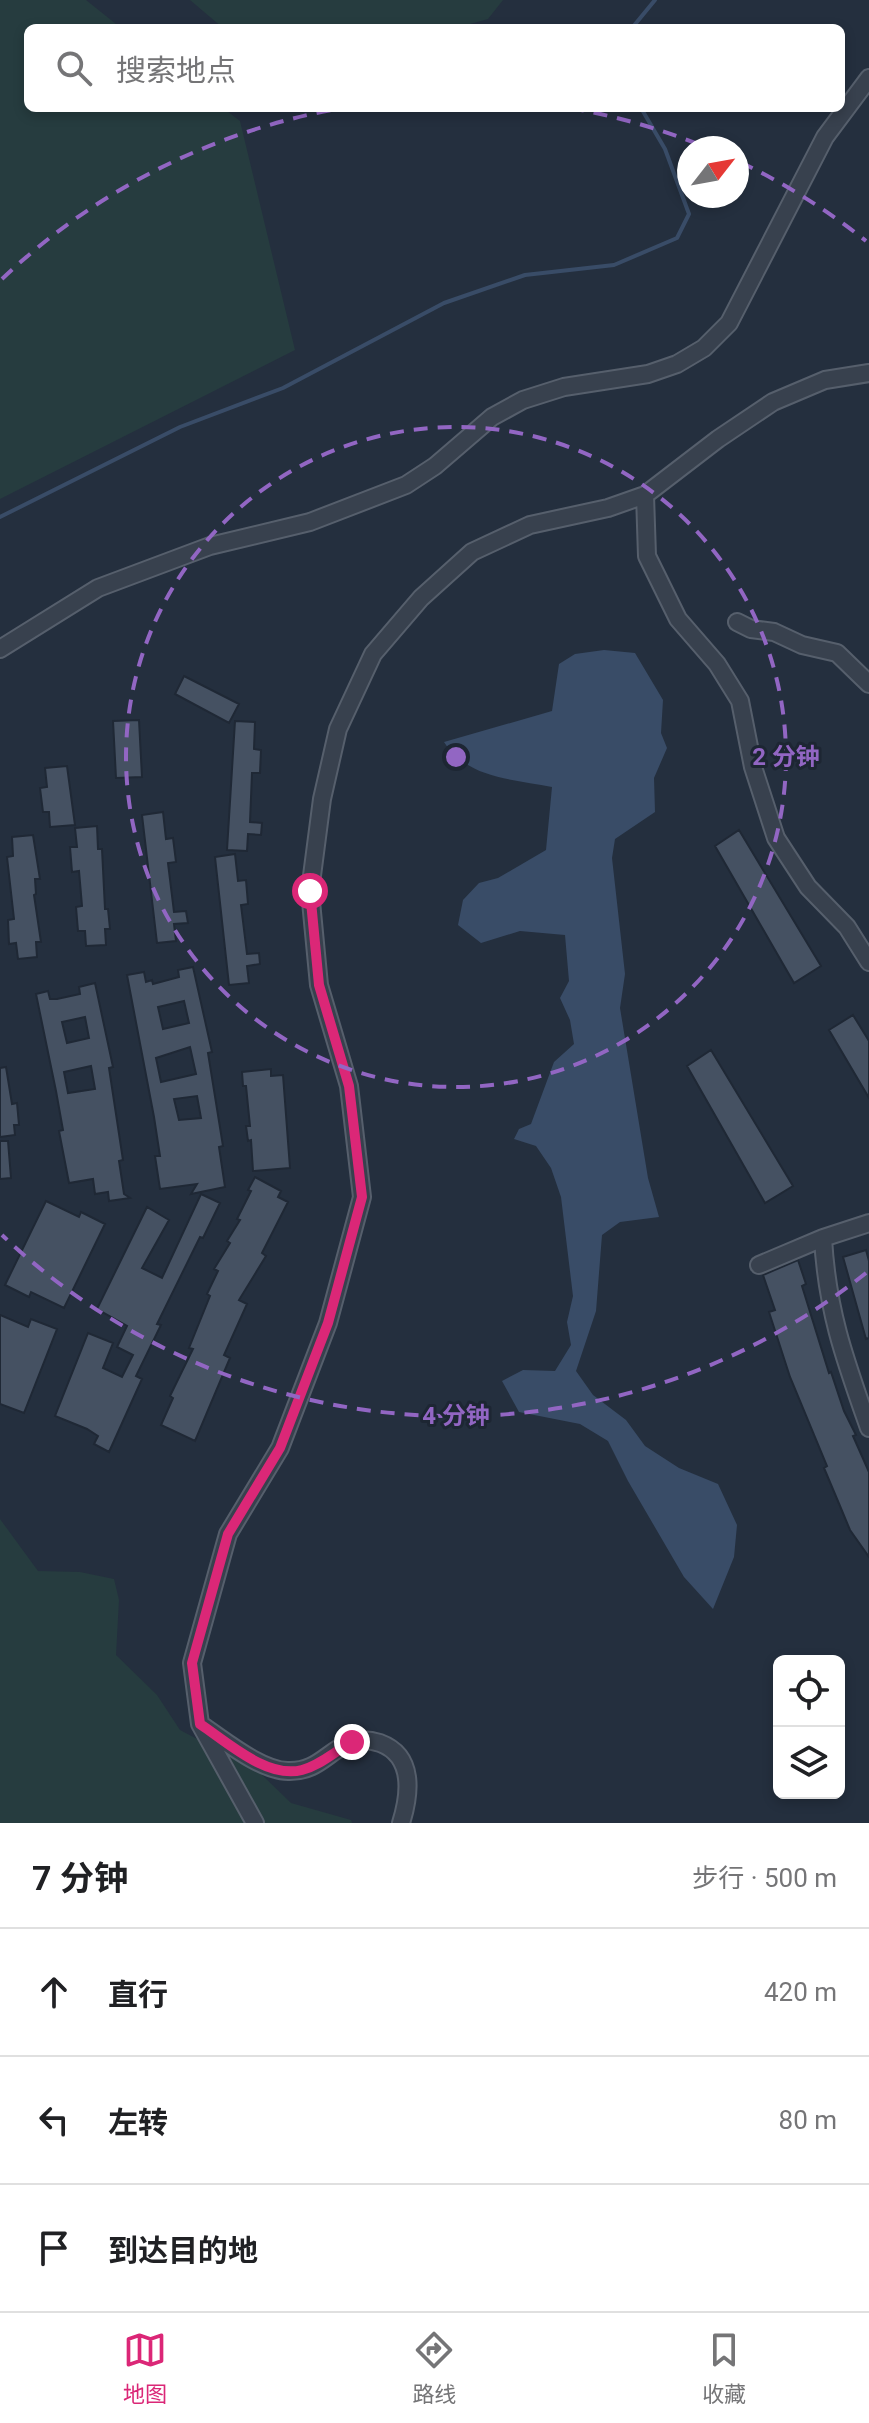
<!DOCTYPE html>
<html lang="zh">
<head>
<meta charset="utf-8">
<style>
	body { margin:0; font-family:Roboto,"Noto Sans SC",sans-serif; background:#f6f6f6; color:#202124 }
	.controls { position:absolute; right:24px; bottom:24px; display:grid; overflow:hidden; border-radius:12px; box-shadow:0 4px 12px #0003 }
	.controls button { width:72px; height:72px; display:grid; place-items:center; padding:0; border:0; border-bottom:2px solid #e0e0e0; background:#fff; color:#202124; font:40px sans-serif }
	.compass { position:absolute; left:677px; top:136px; width:72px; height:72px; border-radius:50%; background:#fff; box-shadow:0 4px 12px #0003; rotate:59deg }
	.stop { position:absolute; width:24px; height:24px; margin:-18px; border:6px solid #db2777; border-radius:50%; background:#fff }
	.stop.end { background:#db2777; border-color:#fff; box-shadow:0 2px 8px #0008 }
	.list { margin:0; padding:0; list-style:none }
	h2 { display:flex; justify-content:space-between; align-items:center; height:104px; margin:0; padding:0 32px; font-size:34px }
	h2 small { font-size:26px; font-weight:400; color:#757577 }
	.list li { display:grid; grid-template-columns:52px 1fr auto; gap:24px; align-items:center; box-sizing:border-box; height:128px; padding:0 32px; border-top:2px solid #e0e0e0 }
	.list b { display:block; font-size:30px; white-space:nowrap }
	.list em { font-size:26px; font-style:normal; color:#757577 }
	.icon { flex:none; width:44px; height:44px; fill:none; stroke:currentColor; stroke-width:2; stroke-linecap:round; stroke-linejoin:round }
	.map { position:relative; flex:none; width:869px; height:1823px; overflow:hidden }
	.search { position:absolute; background:#fff; box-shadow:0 4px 12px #0003; left:24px; right:24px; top:24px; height:88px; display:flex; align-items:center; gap:20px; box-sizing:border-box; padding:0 28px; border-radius:12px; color:#757577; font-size:30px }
	.sheet { height:488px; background:#fff }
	nav { display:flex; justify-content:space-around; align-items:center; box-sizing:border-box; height:112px; border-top:2px solid #e0e0e0; background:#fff; font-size:22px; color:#757577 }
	nav a { display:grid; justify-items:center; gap:4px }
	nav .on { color:#db2777 }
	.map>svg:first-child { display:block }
	.green { fill:#263c3f }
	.water { fill:#394c67 }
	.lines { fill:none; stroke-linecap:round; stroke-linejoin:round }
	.stream { stroke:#394c67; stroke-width:4 }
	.building { fill:#455162; stroke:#1f2835; stroke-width:2; fill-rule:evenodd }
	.minor-casing { stroke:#565f6c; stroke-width:20 }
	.minor { stroke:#38414e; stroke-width:16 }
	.route { stroke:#db2777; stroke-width:10 }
	.ring { fill:none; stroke:#9266c3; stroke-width:4; stroke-dasharray:14 10 }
	.centre { fill:#9266c3; stroke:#1d2633; stroke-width:4 }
	.ring-label { font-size:24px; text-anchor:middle; font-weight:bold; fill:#9266c3; stroke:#1d2633; stroke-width:6; stroke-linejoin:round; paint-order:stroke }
</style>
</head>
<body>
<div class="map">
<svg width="869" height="1823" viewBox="0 0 869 1823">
	<rect width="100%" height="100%" fill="#242f3e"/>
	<path class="green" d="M0 0H86L121 28H28V108H223L240 121 295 350 0 499Z
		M190 0H503L488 19 456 28H223Z
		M0 1519 38 1571 80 1572 114 1579 119 1600 116 1655 157 1695 180 1730 258 1771 291 1803 351 1820 352 1823H0Z"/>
	<path class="water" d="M604 650 635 653 663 700 661 733 667 748 654 778 655 812 615 839 612 858 625 974 620 1008 648 1178 659 1217 620 1222 602 1235 596 1311 576 1371 593 1395 626 1420 645 1446 679 1468 718 1484 737 1525 734 1557 713 1609 684 1577 628 1481 608 1441 580 1424 519 1412 502 1381 523 1370 555 1371 571 1345 567 1322 573 1296 561 1197 551 1168 536 1146 514 1139 519 1129 531 1124 554 1062 574 1044 570 1020 560 998 569 981 565 935 520 931 481 943 458 925 463 900 479 883 498 878 546 850 552 787C513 779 468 779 444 742L552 711 559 664 575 654Z"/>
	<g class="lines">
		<path class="stream" d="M632 28 655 0
			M0 517 180 427 283 388 444 303 525 275 614 265 677 238 689 214 665 149 641 108"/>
	</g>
	<path class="building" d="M184 676 239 704 229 723 175 694Z
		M139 720 142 777 116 778 113 721Z
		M235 721 255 722 254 749 261 750 260 773H252L250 822 262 823 261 835 248 834 247 851 227 850Z
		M67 766 75 825 50 827 49 812H43L40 788 47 787 45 768Z
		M163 812 166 839 173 838 176 862 168 863 174 912 186 911 188 923 174 924 176 941 157 943 142 815Z
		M97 826 98 849H102L105 909H108L110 929H105L106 945 86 946 85 931H78L76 907 82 906 79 871 72 872 70 847H77L75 828Z
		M739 830 821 966 794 983 715 846Z
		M33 835 40 879H35L36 894 34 895 41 942H36L37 957 18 959 16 943 9 944 8 920 14 919 7 857 13 856 12 837Z
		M235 854 238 881 246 880 248 904 241 905 247 954 259 953 260 964 247 966 249 983 229 985 215 857Z
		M193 967 212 1052 208 1053 223 1146 219 1147 225 1187 191 1194 197 1184 160 1189 155 1156H160L154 1117 127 975 144 972 146 982 152 980 153 984 179 977 178 970ZM184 1001 189 1023 163 1029 158 1007ZM190 1047 196 1074 161 1082 156 1058ZM197 1096 201 1118 179 1120 174 1099Z
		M95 983 113 1067 109 1068 123 1160 119 1161 124 1194 130 1198 109 1201 108 1192 95 1194 93 1179 69 1183 59 1131 63 1130 56 1091 36 994 48 991 50 999H57L80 994 79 987ZM85 1017 89 1038 67 1043 62 1022ZM91 1066 95 1089 68 1093 64 1072Z
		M853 1015 869 1041V1098L829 1030Z
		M711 1050 793 1186 765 1203 687 1066Z
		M6 1067 12 1104 17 1103 19 1125H14L15 1135 0 1137V1068Z
		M271 1069V1076L283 1075 290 1168 253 1171 251 1140 248 1141 246 1126H250L246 1086H243L242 1072Z
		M0 1141H8L11 1178 0 1179Z
		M255 1177 281 1191 278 1197 288 1202 262 1253 266 1256 239 1300 247 1304 224 1355 230 1358 195 1441 161 1425 173 1398 170 1396 193 1349 189 1348 210 1296 207 1294 218 1271 214 1269 230 1243 227 1241 240 1220 237 1219 251 1191 248 1190Z
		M201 1194 220 1203 203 1238 200 1237 157 1324 161 1325 136 1376 142 1379 109 1452 94 1444 98 1436 87 1429 55 1416 88 1333 113 1343 103 1368 122 1377 133 1355 117 1347 127 1326 97 1309 147 1207 169 1220 142 1268 162 1278Z
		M46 1201 79 1217 81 1212 105 1224 64 1308 31 1292 29 1297 5 1285Z
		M866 1250 869 1261V1338L866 1339 843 1257Z
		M798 1260 806 1284 802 1286 829 1373 831 1372 844 1411 856 1435 853 1436 869 1472V1557L850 1530 840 1506 824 1468 827 1466 790 1377 769 1312 775 1310 763 1275Z
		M0 1315 28 1327 31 1319 57 1329 24 1413 0 1404Z"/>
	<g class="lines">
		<defs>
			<path id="minor" d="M645 495 647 556 678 619 717 664 740 701 753 767 776 838 808 887 847 927 869 962
				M737 622 751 629 774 632 802 645 837 653 869 684
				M0 649 98 588 210 546 310 522 406 485 435 466 492 417 523 400 564 387 648 374 677 364 704 348 729 323 825 137 869 78
				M823 1238C827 1311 845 1360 869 1428
				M759 1265 823 1238 869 1223
				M201 1725C224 1740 261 1771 288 1771 317 1772 327 1752 349 1743 359 1739 370 1740 380 1743 415 1756 410 1794 401 1823
				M255 1823 200 1724 192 1663 228 1534 280 1448 328 1323 362 1197 349 1086 319 985 310 891 322 799 338 729 373 654 421 598 472 552 530 525 608 508 645 495 718 439 773 402 825 380 869 373"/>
		</defs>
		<use href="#minor" class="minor-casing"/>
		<use href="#minor" class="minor"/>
	</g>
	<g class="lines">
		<path class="route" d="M310 891 319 985 349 1086 362 1197 328 1323 280 1448 228 1534 192 1663 200 1724C227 1742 267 1779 302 1770 321 1765 335 1751 352 1742"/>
	</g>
	<g class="ring">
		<circle cx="456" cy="757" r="330"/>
		<path d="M866 1273A659 659 0 0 1 2 1235M2 279A659 659 0 0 1 342 108M570 108A659 659 0 0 1 703 146M740 162A659 659 0 0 1 866 241"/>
	</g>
	<circle cx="456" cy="757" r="12" class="centre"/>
	<g class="ring-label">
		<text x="786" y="765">2 分钟</text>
		<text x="456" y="1424">4 分钟</text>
	</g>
</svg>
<div class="controls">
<button><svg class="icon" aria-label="locate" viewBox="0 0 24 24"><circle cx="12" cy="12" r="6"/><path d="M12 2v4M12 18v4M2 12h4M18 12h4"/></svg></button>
<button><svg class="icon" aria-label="layers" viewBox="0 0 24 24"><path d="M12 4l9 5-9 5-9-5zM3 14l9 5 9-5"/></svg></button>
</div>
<svg class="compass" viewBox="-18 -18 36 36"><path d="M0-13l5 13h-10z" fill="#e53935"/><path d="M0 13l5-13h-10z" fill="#757577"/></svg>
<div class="stop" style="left:310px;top:891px"></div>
<div class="stop end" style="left:352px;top:1742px"></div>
<div class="search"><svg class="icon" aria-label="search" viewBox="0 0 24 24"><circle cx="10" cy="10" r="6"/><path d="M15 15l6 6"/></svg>搜索地点</div>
</div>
<section class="sheet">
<h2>7 分钟<small>步行 · 500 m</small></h2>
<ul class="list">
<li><svg class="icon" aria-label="ahead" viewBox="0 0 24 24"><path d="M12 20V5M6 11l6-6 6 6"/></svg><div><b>直行</b></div><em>420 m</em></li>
<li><svg class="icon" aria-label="left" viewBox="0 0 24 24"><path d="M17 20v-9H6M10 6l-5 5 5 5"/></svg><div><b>左转</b></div><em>80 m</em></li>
<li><svg class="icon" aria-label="arrive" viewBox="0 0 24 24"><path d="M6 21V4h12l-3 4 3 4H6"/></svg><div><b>到达目的地</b></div></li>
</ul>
</section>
<nav>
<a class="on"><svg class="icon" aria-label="map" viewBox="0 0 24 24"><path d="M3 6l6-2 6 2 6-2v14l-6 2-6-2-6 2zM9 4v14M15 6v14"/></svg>地图</a>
<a><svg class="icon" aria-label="directions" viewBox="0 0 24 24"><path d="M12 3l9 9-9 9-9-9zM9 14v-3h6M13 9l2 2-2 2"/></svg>路线</a>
<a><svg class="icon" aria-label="saved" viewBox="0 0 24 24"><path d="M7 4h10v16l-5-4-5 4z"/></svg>收藏</a>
</nav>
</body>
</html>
